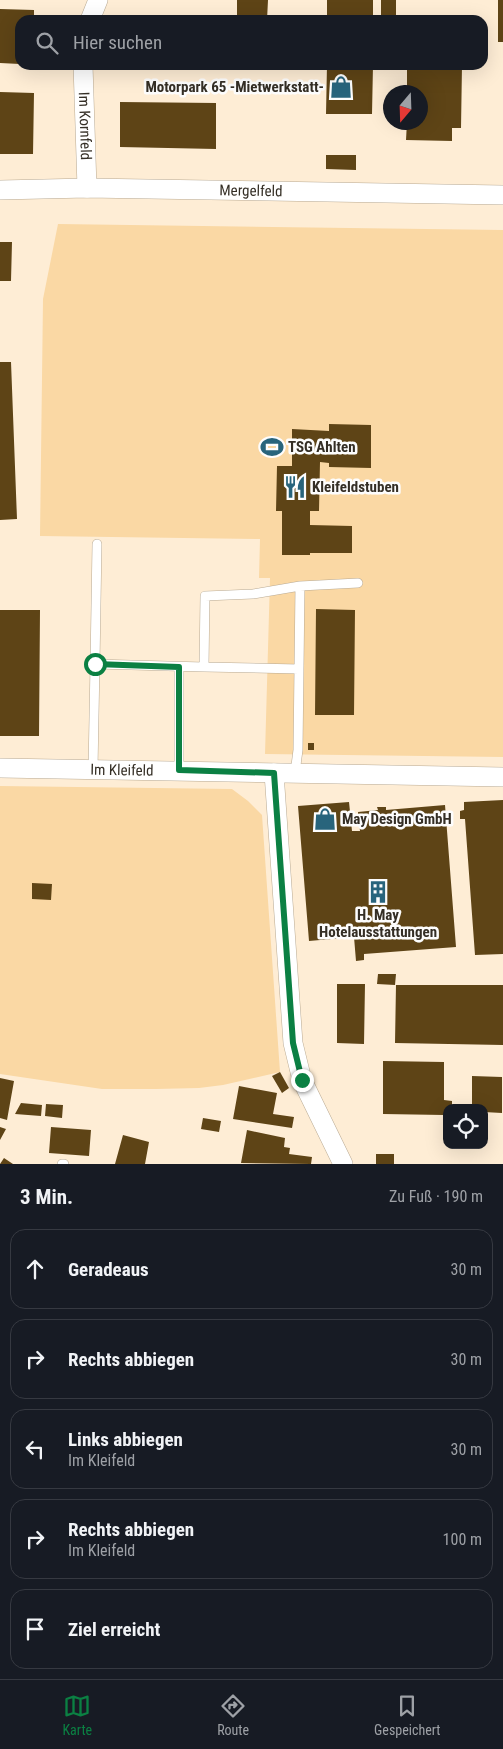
<!DOCTYPE html>
<html lang="de">
<head>
<meta charset="utf-8">
<style>
	body { margin:0; font-family:"Roboto Condensed",sans-serif; background:#20242c; color:#f1f3f6 }
	.controls { position:absolute; right:15px; bottom:15px; display:grid; overflow:hidden; border-radius:10px; box-shadow:0 5px 20px #0002 }
	.controls button { width:45px; height:45px; display:grid; place-items:center; padding:0; border:0; border-bottom:1px solid #363941; background:#171b24; color:#f1f3f6; font:25px sans-serif }
	.compass { position:absolute; left:383px; top:85px; width:45px; height:45px; border-radius:50%; background:#171b24; box-shadow:0 5px 20px #0002; rotate:199deg }
	.stop { position:absolute; width:15px; height:15px; margin:-11px; border:4px solid #0b8043; border-radius:50%; background:#fff }
	.stop.end { background:#0b8043; border-color:#fff; box-shadow:0 1px 5px #0008 }
	.list { margin:0; padding:0; list-style:none }
	h2 { display:flex; justify-content:space-between; align-items:center; height:65px; margin:0; padding:0 20px; font-size:21px }
	h2 small { font-size:16px; font-weight:400; color:#9ea1a6 }
	.list li { display:grid; grid-template-columns:32px 1fr auto; gap:15px; align-items:center; box-sizing:border-box; height:80px; margin:0 10px 10px; padding:0 10px; border:1px solid #363941; border-radius:15px }
	.list b { display:block; font-size:19px; white-space:nowrap }
	.list p { margin:0; font-size:16px; white-space:nowrap; color:#9ea1a6 }
	.list em { font-size:16px; font-style:normal; color:#9ea1a6 }
	.icon { flex:none; width:28px; height:28px; fill:none; stroke:currentColor; stroke-width:2; stroke-linecap:round; stroke-linejoin:round }
	.map { position:relative; flex:none; width:503px; height:1164px; overflow:hidden }
	.search { position:absolute; background:#171b24; box-shadow:0 5px 20px #0002; left:15px; right:15px; top:15px; height:55px; display:flex; align-items:center; gap:12px; box-sizing:border-box; padding:0 18px; border-radius:15px; color:#9ea1a6; font-size:19px }
	.sheet { height:515px; background:#171b24 }
	nav { display:flex; justify-content:space-around; align-items:center; box-sizing:border-box; height:70px; border-top:1px solid #363941; background:#171b24; font-size:14px; color:#9ea1a6 }
	nav a { display:grid; justify-items:center; gap:2px }
	nav .on { color:#0b8043 }
	.map>svg:first-child { display:block }
	.green { fill:#fad8a4 }
	.building { fill:#5e4416 }
	.lines { fill:none; stroke-linecap:round; stroke-linejoin:round }
	.lane-casing { stroke:#b9aa93; stroke-width:10 }
	.street-casing { stroke:#b9aa93; stroke-width:20 }
	.lane { stroke:#fff; stroke-width:9 }
	.street { stroke:#fff; stroke-width:19 }
	.route { stroke:#0b8043; stroke-width:6 }
	.labels { text-anchor:middle; dominant-baseline:central; stroke-width:5; stroke-linejoin:round; paint-order:stroke }
	.poi-label { font-size:15px; font-weight:bold; fill:#342e25; stroke:#fdfdfd; text-anchor:start }
	.street-label { font-size:15px; fill:#342e25; stroke:#fdfdfd }
</style>
</head>
<body>
<div class="map">
<svg width="503" height="1164" viewBox="0 0 503 1164">
	<rect width="100%" height="100%" fill="#feedd5"/>
	<path class="green" d="M58 224 503 230V757L265 754 270 578H259L260 539 40 536 43 299Z
		M0 786 232 789 248 801 262 815 280 1072 223 1085 199 1088 156 1089H102L0 1074Z"/>
	<path class="building" d="M237 0H268L267 20H237Z
		M327 0H373V20H327Z
		M381 0H396V17H381Z
		M498 0H503V42H498Z
		M0 9 34 10V20H20V64L0 63Z
		M327 65H373L372 114H326Z
		M407 65H462L461 128H452V141L406 140 407 122H420V92H407Z
		M0 92 34 93 33 154H0Z
		M120 102 216 103V149L120 147Z
		M326 155H356V170L326 169Z
		M0 242H12L11 281H0Z
		M0 362H11L17 519 0 520Z
		M329 424 371 425V468L329 467V463L320 462 319 511H310V525L352 526V553H310V555H282V511H276L277 466H292V429L329 431Z
		M316 609 355 610 354 715H315Z
		M0 610H40L39 736H0Z
		M308 743H314V750H308Z
		M503 800V954L475 955 465 819H460V811L464 810V802Z
		M349 802 352 831H360L358 812 378 810 377 807H386V810L445 805 456 947 364 954V960L356 961 354 937 309 941 298 806Z
		M32 883 52 884 51 900 32 899Z
		M378 974H396L395 985 377 984Z
		M337 984H365L364 1044 337 1043Z
		M396 985H503V1045L395 1043Z
		M383 1061 444 1062V1100L452 1101V1107L447 1108V1111H444V1115L383 1114Z
		M280 1072 289 1088 282 1093 272 1076Z
		M472 1076 502 1077V1113L484 1112V1108H472Z
		M0 1078 14 1081 7 1120 0 1118Z
		M239 1086 277 1093 273 1114 294 1117 292 1128 233 1119Z
		M21 1103 42 1105 41 1116 15 1114Z
		M46 1104 63 1105 62 1118 45 1116Z
		M203 1118 221 1121 219 1132 201 1129Z
		M0 1127 6 1129 0 1140Z
		M51 1127 91 1130 89 1156 49 1153Z
		M247 1130 285 1138 284 1147 290 1148 289 1154 312 1157 311 1164 241 1163Z
		M123 1135 149 1142 145 1164H115Z
		M376 1154H394V1164H376Z
		M4 1158 13 1164H0Z"/>
	<g class="lines">
		<defs>
			<path id="lane" d="M95 664 97 544
				M204 667 299 669
				M93 769 95 664 204 667 205 596 253 594 300 586
				M179 770V667
				M295 773 298 750 300 586 358 583
				M62 1164H64"/>
			<g id="street">
				<path d="M90 20 98 0"/>
				<path id="s1" d="M83 65 87 188"/>
				<path id="s2" d="M0 190 87 188 503 195"/>
				<path id="s3" d="M0 768 503 777"/>
				<path d="M274 773 293 1043 302 1080 343 1164"/>
			</g>
		</defs>
		<use href="#lane" class="lane-casing"/>
		<use href="#street" class="street-casing"/>
		<use href="#lane" class="lane"/>
		<use href="#street" class="street"/>
	</g>
	<g class="lines">
		<path class="route" d="M95 664 179 667V770L274 773 293 1043 302 1080"/>
	</g>
	<defs>
		<symbol id="shop-bare" viewBox="-9 -9 18 18"><path d="M-5-2.5h2.3a2.7 3.5 0 0 1 5.4 0H5L5.5 6h-11ZM-1.5-2.5h3a1.5 2.3 0 0 0-3 0Z" fill="#28647c" stroke="#fdfdfd" stroke-width="2.5" paint-order="stroke"/></symbol>
		<symbol id="stadium-bare" viewBox="-9 -9 18 18"><path d="M0-5a6.5 5 0 1 0 0 10a6.5 5 0 1 0 0-10ZM-3.5-1.8h7v3.6h-7Z" fill="#28647c" stroke="#fdfdfd" stroke-width="2.5" paint-order="stroke"/></symbol>
		<symbol id="restaurant-bare" viewBox="-9 -9 18 18"><path d="M-5-6h1v4h1v-4h1v4h1v-4h1v5L-1.5 .5V6h-2V.5L-5-1ZM5-6V6H3V1.5H1.5Q1.5-4 5-6Z" fill="#28647c" stroke="#fdfdfd" stroke-width="2.5" paint-order="stroke"/></symbol>
		<symbol id="building-bare" viewBox="-9 -9 18 18"><path d="M-4-6H4V6H1V3H-1V6H-4ZM-2.5-4.3h1.7v1.8h-1.7ZM.8-4.3h1.7v1.8H.8ZM-2.5-1h1.7V.8h-1.7ZM.8-1h1.7V.8H.8Z" fill="#28647c" stroke="#fdfdfd" stroke-width="2.5" paint-order="stroke"/></symbol>
	</defs>
	<g fill-rule="evenodd">
		<use href="#shop-bare" x="325" y="71" width="32" height="32"/>
		<use href="#stadium-bare" x="256" y="431" width="32" height="32"/>
		<use href="#restaurant-bare" x="279" y="471" width="32" height="32"/>
		<use href="#shop-bare" x="309" y="803" width="32" height="32"/>
		<use href="#building-bare" x="362" y="876" width="32" height="32"/>
	</g>
	<g class="labels">
		<g class="poi-label">
			<text x="324" y="87" text-anchor="end">Motorpark 65 -Mietwerkstatt-</text>
			<text x="288" y="447">TSG Ahlten</text>
			<text x="312" y="487">Kleifeldstuben</text>
			<text x="342" y="819">May Design GmbH</text>
			<text x="378" y="915" text-anchor="middle">H. May<tspan x="378" dy="17">Hotelausstattungen</tspan></text>
		</g>
		<g class="street-label">
			<text stroke="none"><textPath href="#s1" startOffset="61">Im Kornfeld</textPath></text>
			<text stroke="none"><textPath href="#s2" startOffset="251">Mergelfeld</textPath></text>
			<text stroke="none"><textPath href="#s3" startOffset="122">Im Kleifeld</textPath></text>
		</g>
	</g>
</svg>
<div class="controls">
<button><svg class="icon" aria-label="locate" viewBox="0 0 24 24"><circle cx="12" cy="12" r="6"/><path d="M12 2v4M12 18v4M2 12h4M18 12h4"/></svg></button>
</div>
<svg class="compass" viewBox="-18 -18 36 36"><path d="M0-13l5 13h-10z" fill="#e53935"/><path d="M0 13l5-13h-10z" fill="#9ea1a6"/></svg>
<div class="stop" style="left:95px;top:664px"></div>
<div class="stop end" style="left:302px;top:1080px"></div>
<div class="search"><svg class="icon" aria-label="search" viewBox="0 0 24 24"><circle cx="10" cy="10" r="6"/><path d="M15 15l6 6"/></svg>Hier suchen</div>
</div>
<section class="sheet">
<h2>3 Min.<small>Zu Fuß · 190 m</small></h2>
<ul class="list">
<li><svg class="icon" aria-label="ahead" viewBox="0 0 24 24"><path d="M12 20V5M6 11l6-6 6 6"/></svg><div><b>Geradeaus</b></div><em>30 m</em></li>
<li><svg class="icon" aria-label="right" viewBox="0 0 24 24"><path d="M7 20v-9h11M14 6l5 5-5 5"/></svg><div><b>Rechts abbiegen</b></div><em>30 m</em></li>
<li><svg class="icon" aria-label="left" viewBox="0 0 24 24"><path d="M17 20v-9H6M10 6l-5 5 5 5"/></svg><div><b>Links abbiegen</b><p>Im Kleifeld</p></div><em>30 m</em></li>
<li><svg class="icon" aria-label="right" viewBox="0 0 24 24"><path d="M7 20v-9h11M14 6l5 5-5 5"/></svg><div><b>Rechts abbiegen</b><p>Im Kleifeld</p></div><em>100 m</em></li>
<li><svg class="icon" aria-label="arrive" viewBox="0 0 24 24"><path d="M6 21V4h12l-3 4 3 4H6"/></svg><div><b>Ziel erreicht</b></div></li>
</ul>
</section>
<nav>
<a class="on"><svg class="icon" aria-label="map" viewBox="0 0 24 24"><path d="M3 6l6-2 6 2 6-2v14l-6 2-6-2-6 2zM9 4v14M15 6v14"/></svg>Karte</a>
<a><svg class="icon" aria-label="directions" viewBox="0 0 24 24"><path d="M12 3l9 9-9 9-9-9zM9 14v-3h6M13 9l2 2-2 2"/></svg>Route</a>
<a><svg class="icon" aria-label="saved" viewBox="0 0 24 24"><path d="M7 4h10v16l-5-4-5 4z"/></svg>Gespeichert</a>
</nav>
</body>
</html>
